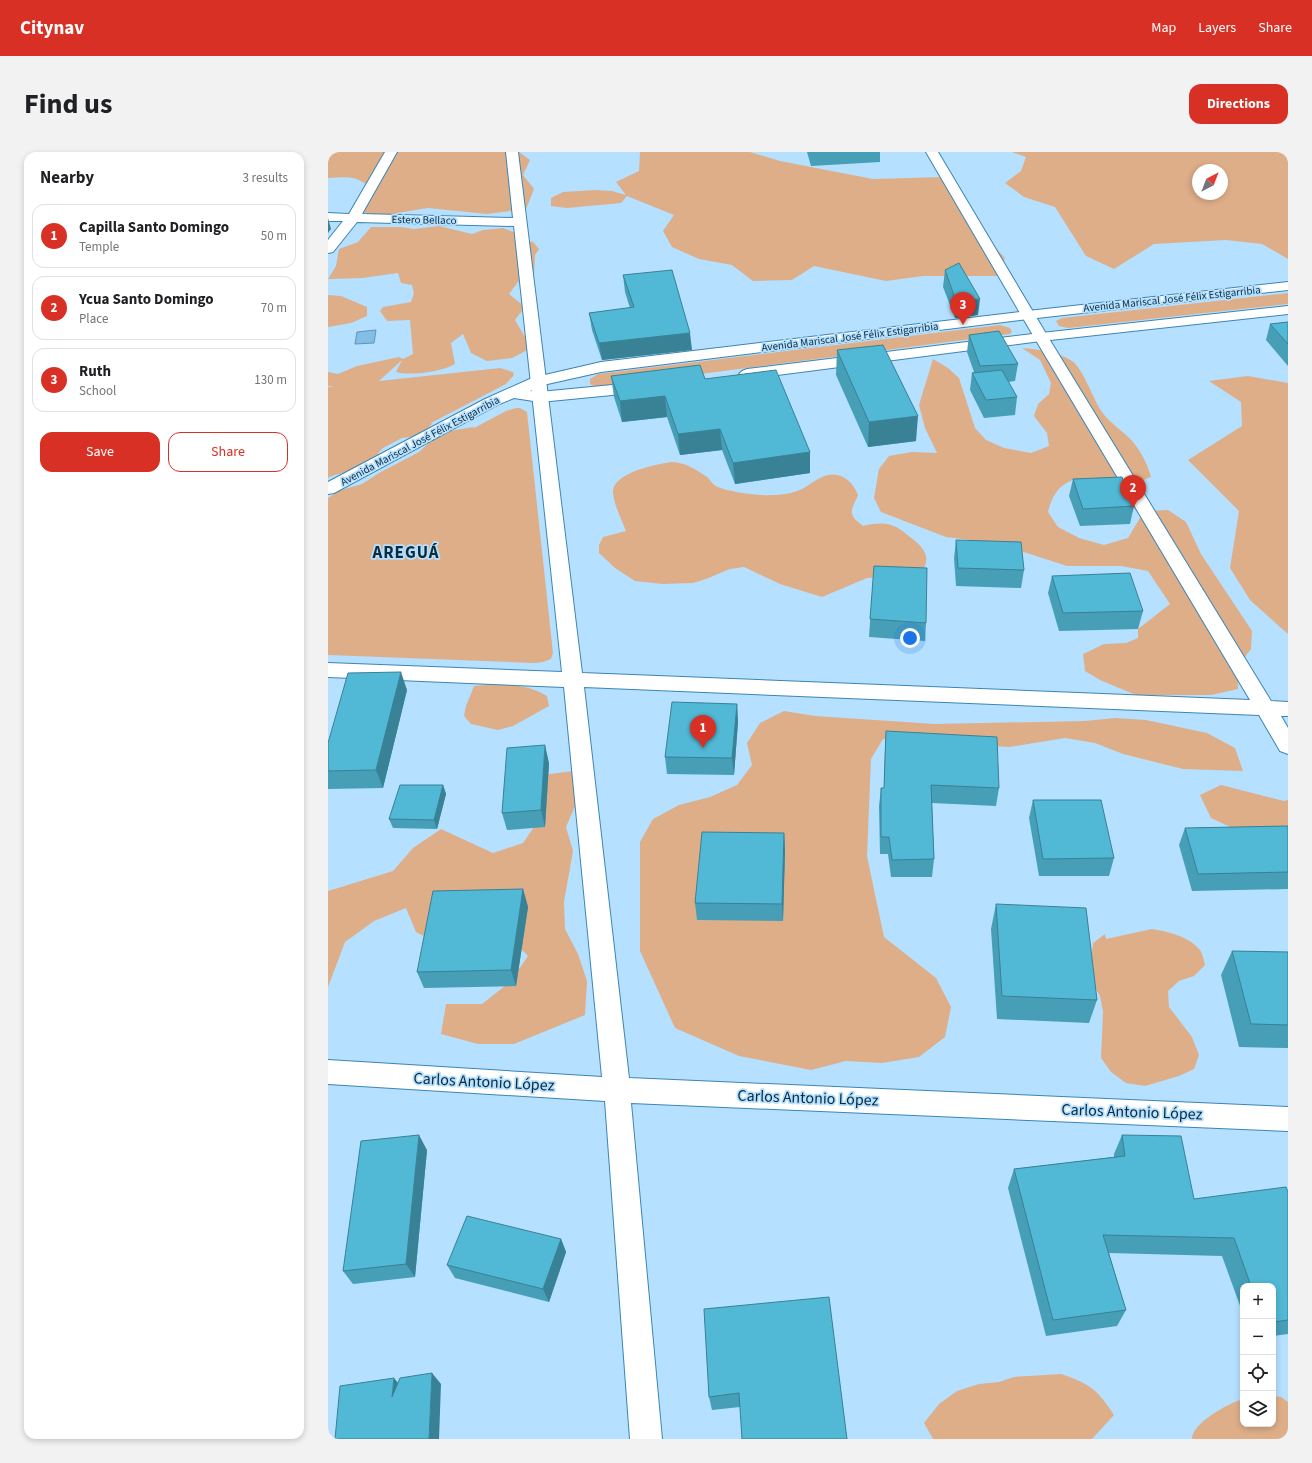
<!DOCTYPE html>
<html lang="en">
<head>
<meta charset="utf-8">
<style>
	body { margin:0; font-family:"Source Sans 3",sans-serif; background:#f2f2f2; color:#202124 }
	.controls { position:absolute; right:12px; bottom:12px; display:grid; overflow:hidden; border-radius:8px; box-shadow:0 2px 6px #0003 }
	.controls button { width:36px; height:36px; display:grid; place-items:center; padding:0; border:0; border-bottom:1px solid #e0e0e0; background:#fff; color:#202124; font:20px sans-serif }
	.compass { position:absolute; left:864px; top:12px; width:36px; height:36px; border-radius:50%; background:#fff; box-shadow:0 2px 6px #0003; rotate:42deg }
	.you { position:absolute; left:582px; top:486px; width:14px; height:14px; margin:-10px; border:3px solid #fff; border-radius:50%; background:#1a73e8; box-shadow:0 0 0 6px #1a73e833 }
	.badge { display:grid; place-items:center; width:26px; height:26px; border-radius:50%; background:#d93025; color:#fff; font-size:13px; font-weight:700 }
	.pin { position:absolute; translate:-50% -33px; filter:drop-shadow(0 1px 2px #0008) }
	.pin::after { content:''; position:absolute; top:21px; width:14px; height:12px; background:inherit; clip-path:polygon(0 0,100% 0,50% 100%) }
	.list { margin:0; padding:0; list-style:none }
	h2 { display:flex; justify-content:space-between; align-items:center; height:52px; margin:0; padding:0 16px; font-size:17px }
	h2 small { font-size:13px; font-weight:400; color:#757577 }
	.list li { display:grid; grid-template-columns:26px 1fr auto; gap:12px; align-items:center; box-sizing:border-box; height:64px; margin:0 8px 8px; padding:0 8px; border:1px solid #e0e0e0; border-radius:12px }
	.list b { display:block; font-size:15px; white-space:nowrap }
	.list p { margin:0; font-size:13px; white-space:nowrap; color:#757577 }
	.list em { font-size:13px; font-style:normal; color:#757577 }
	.actions { display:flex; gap:8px; padding:12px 16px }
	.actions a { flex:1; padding:9px 0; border:1px solid #d93025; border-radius:12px; text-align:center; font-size:14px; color:#d93025 }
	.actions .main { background:#d93025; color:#fff }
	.icon { flex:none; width:22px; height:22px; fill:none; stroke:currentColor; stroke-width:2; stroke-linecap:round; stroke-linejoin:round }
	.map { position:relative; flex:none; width:960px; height:1287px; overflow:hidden; border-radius:12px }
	header { display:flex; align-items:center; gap:24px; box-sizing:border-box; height:56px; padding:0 20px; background:#d93025; color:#fff }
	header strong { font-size:19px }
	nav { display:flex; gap:22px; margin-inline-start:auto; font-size:14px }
	.intro { display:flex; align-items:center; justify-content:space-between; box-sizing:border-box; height:96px; padding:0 24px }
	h1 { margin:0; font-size:28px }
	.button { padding:10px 18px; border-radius:12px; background:#d93025; color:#fff; font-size:14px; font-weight:700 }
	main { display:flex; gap:24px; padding:0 24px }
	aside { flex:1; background:#fff; border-radius:12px; box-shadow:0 2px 6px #0003 }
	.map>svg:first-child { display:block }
	.green { fill:#deae89; fill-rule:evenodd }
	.water { fill:#83bee7; stroke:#5f92b4 }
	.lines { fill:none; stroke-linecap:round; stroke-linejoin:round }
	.street-casing { stroke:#3b85b4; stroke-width:2 }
	.primary-casing { stroke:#3b85b4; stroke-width:2 }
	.street { fill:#fff; fill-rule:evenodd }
	.primary { fill:#fff; fill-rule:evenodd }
	.wall { fill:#469eb7 }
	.shaded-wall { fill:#398195 }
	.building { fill:#51b8d5; stroke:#398195 }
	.labels { text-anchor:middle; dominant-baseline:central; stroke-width:3.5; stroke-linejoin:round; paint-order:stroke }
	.far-street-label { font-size:11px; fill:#0b2b3e; stroke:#b5e0ff }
	.near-street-label { font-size:16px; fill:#0b2b3e; stroke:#b5e0ff }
	.district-label { font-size:17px; font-weight:bold; letter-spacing:1px; fill:#0b2b3e; stroke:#b5e0ff }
</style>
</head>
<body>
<header>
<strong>Citynav</strong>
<nav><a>Map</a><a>Layers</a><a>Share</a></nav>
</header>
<div class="intro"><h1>Find us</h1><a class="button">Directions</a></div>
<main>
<aside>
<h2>Nearby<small>3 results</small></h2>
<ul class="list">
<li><span class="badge">1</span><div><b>Capilla Santo Domingo</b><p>Temple</p></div><em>50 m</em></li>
<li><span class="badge">2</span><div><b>Ycua Santo Domingo</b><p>Place</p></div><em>70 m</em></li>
<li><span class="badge">3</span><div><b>Ruth</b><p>School</p></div><em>130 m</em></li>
</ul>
<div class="actions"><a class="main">Save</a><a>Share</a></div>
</aside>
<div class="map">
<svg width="960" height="1287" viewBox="0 0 960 1287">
	<rect width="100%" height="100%" fill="#b5e0ff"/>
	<path class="green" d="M0 0H191L202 8 195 23 206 37 198 57 159 62 100 56 57 63 39 62 26 55 39 33C27 23 15 25 0 26Z
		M312 0H422L452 9 545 27 615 25 631 56 677 106 671 124H595L558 129 486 114 464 128 425 129 404 113 371 107 344 95 335 79 346 63 299 44 293 51 239 56 223 54V46L235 40 267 38 284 39 298 43 288 30 311 19Z
		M684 0H960V107L934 92 898 88 826 92 786 117 758 104 727 55 696 45 677 31 693 19 698 5ZM870 18H894V42H870Z
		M111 74 144 82 155 78 175 76 188 81 195 88 205 90 211 97 207 103 206 124 190 130 181 142 197 155 187 168 197 185 206 189 205 195 184 206 159 209 143 201 135 182 123 191 127 212C114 220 82 224 68 220L74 208 51 229 172 216 185 220 186 223 178 232 103 271 104 272 92 284 74 286 55 296 50 301 53 314C43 317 6 321 0 326V235L6 234H0V220L10 222 29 214 71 205 75 207 85 202 82 168 59 169 52 159 55 155 83 150 86 141 84 133 73 131 70 121 34 126 0 127 8 114 11 97 30 90 43 75H73L86 77Z
		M960 141V152L740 176 731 174 728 169 734 166Z
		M0 143 13 144 39 155V164L23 171 0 175Z
		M672 173 682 176 684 180 682 182 272 235 266 234 262 232V227L270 222Z
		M694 196C709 197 731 200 744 209 754 215 765 246 772 257 779 268 788 274 798 283 810 293 819 310 823 325 816 327 806 333 799 332 792 332 784 329 777 328 747 323 728 328 720 360L730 375 751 386 776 393 800 386 816 359 840 358 858 370 873 402 924 479 923 497 910 514V537L883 543H808L772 528 757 519 755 502 776 492 798 491 810 486V477L842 452 820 419 793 414H739L668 391 618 385 553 360 546 346 551 317 561 304 584 300 609 301 597 276 591 253 605 207 620 216 631 226 647 276 658 288 676 296 703 301 721 294 719 281 706 264 710 252 721 242 723 231 712 208Z
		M920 224 960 231V482L922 448 902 416 911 359 860 308 914 274 913 250 881 229Z
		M188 256H192L199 260 225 501 223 507 215 510 206 511 0 503V346L10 339 34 332 51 321 91 300 104 288 122 279 145 275 146 276 178 259Z
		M344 310C359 311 367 317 379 325 383 328 384 332 388 334 399 340 432 344 445 343 453 343 465 341 472 338 481 334 490 325 500 323 514 320 525 330 530 343 523 359 519 362 535 374 543 372 554 370 563 373 570 375 576 380 582 385 597 396 605 407 591 423L539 426 494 445 452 432 416 415 402 417 378 427 365 431 335 432 307 429 287 416 271 401V393L275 385 298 379C294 369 284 348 285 338 288 320 329 312 344 310Z
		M168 532C187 533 202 534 219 544L221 554 185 574 170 578 143 572 136 564 138 554 146 534Z
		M456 559 487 564 607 572 757 569 787 566 818 568 879 581 907 596 915 619 855 617 795 602 767 591 737 586 681 595 555 587 543 607 539 704 556 785 608 826 623 855 617 885 591 905 554 911 518 909 483 918 411 904 347 876 312 799V690L325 667 351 653 382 645 409 633 424 613 419 591 432 571Z
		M245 619 248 652 238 675 245 699 236 750 237 777 250 802 259 829 257 863 186 892H150L113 882 118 852H154L182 830 200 804 162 765 115 794 88 780 78 756 46 769 17 790 0 835V739L65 719 85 696 113 677 165 701 195 691 210 669 214 623Z
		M893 633 956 649 960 648V687L926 686 883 666 872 643Z
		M824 777C841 780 860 784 872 798 875 802 876 809 877 813L866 824 851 829 840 839 841 855 864 885 871 903 866 917 851 924 817 934 798 931 783 920 773 906 775 860 772 844 764 831 762 817 765 791 777 782 778 787Z
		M733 1222C762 1232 769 1237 786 1263L764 1287H605L596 1271 611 1252 629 1239 651 1232 671 1230 686 1225Z
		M945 1244 953 1245 960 1250V1287H864C864 1271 901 1251 915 1247V1272H945Z"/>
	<path class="water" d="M48 178 46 191 27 192 29 180Z"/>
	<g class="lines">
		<defs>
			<path id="street" d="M57 0H69L34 62 185 66 178 0H190L254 521 922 548 706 185 598 0H610L720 185 943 549 960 550V564H953L960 576V602L952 599 931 563 256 535 301 926 960 955V979L303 951 334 1287H302L277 949 0 932V908L274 925 236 535 0 525V511L234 520 186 74 29 70 5 100 0 101V88L15 69H0V61L21 62Z"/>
			<path id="primary" d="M960 130V138L700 167 273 220 215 233 202 239 212 240 315 230 321 232 323 235 321 238 315 240 212 250 186 246 169 253 6 341 0 342V330L157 247 204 226 273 210 700 159Z
				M960 154V162L713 189 419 227 414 225 411 222 414 219 419 217 713 181Z"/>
		</defs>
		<use href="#street" class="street-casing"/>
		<use href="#primary" class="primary-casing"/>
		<use href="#street" class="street"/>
		<use href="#primary" class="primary"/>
	</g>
	<path class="wall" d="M479 0H552V10L483 14Z
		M617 118 650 163 627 166 615 135Z
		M295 123 364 198 274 208 264 178 261 161 302 156 297 140Z
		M960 170V214L938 188 942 172Z
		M641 183 690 212 687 229 680 230 689 245 687 263 656 266 642 238 644 221 646 220 639 200Z
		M509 198 588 289 540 295 508 223Z
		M283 224 377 227 482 300V321L407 332 394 298 352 303 339 265 294 270 286 245Z
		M745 327 806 354 802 372 752 374 741 344Z
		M628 388 696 418 693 436 628 434 626 406Z
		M546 414 598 471 597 489 541 485Z
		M724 424 815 459 810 477 731 479 720 441Z
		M79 538 55 636 0 637V591Z
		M409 552 410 570 406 623 339 622 337 605Z
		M558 579 671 636 668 654 604 651 606 707 604 725H563L560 702H552L551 654 553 636H556L557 597Z
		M221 611 217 675 179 678 174 661Z
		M115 633 118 642 109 677 65 676 61 667Z
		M705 648 786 706 781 724H711L701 666Z
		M960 674V737L864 739 851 693 857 676Z
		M456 681 457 699 455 769 369 768 367 751Z
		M195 737 200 755 188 834 96 836 89 820Z
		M668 752 769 848 761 871 669 867 663 777Z
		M904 799 960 800V896L911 895 893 823Z
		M794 983 866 1047 960 1040V1182L945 1184V1134H915V1162L894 1104 781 1101 798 1158 789 1174 718 1184 680 1036 686 1017 786 1005V1002Z
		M99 998 87 1125 25 1132 15 1119Z
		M233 1087 238 1100 221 1150 127 1126 119 1113Z
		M501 1145 412 1255 384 1258 381 1245Z"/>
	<path class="shaded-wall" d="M0 66 3 77 0 81Z
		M652 147 650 163 627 166 628 149Z
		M362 181 364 198 274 208 271 191Z
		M337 244 339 265 294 270 292 249Z
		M590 264 588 289 540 295 541 270Z
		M392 277 394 298 352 303 350 282Z
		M482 300V321L407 332 405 311Z
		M73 520 79 538 55 636 48 618Z
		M409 552 410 570 406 623 404 606Z
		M217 593 221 611 217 675 213 658Z
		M115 633 118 642 109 677 106 668Z
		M456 681 457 699 455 769 454 752Z
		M195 737 200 755 188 834 183 818Z
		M91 983 99 998 87 1125 78 1112Z
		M233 1087 238 1100 221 1150 215 1137Z
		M104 1221 113 1232 111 1287H101Z
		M66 1226 76 1238 64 1245Z"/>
	<path class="building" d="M631 111 652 147 628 149 617 118Z
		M344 118 362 181 271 191 261 161 306 155 295 123Z
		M960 170V192L942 172Z
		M671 179 690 212 652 214 641 183Z
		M555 193 590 264 541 270 509 198Z
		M372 213 377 227 448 218 482 300 405 311 392 277 350 282 337 244 292 249 283 224Z
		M674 218 689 245 658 248 644 221Z
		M794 325 806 354 755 357 745 327Z
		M628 388 693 390 696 418 630 416Z
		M546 414 599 416 598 471 542 467Z
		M802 421 815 459 735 461 724 424Z
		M73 520 48 618 0 619V591L20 521Z
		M344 550 409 552 404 606 337 605Z
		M558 579 669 585 671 636 603 633 606 707 564 708 561 685H553V636H556Z
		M217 593 213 658 174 661 179 596Z
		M72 633H115L106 668 61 667Z
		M705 648H773L786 706 715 707Z
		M960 674V720L870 722 857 676Z
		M374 680 456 681 454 752 367 751Z
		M195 737 183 818 89 820 105 739Z
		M668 752 758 756 769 848 674 844Z
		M904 799 960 800V873L923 872Z
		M91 983 78 1112 15 1119 33 989Z
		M794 983 853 984 866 1047 958 1035 960 1040V1168L945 1170V1134H923L906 1086 775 1083 798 1158 725 1168 686 1017 797 1004Z
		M139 1064 233 1087 215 1137 119 1113Z
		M501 1145 519 1287H414L411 1241 381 1245 376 1157Z
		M104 1221 101 1287H7L12 1234 66 1226 64 1245 72 1226Z"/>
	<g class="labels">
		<g class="far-street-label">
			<text transform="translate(96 68) rotate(1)">Estero Bellaco</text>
			<text transform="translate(844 147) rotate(-6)">Avenida Mariscal José Félix Estigarribia</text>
			<text transform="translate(522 185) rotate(-7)">Avenida Mariscal José Félix Estigarribia</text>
			<text transform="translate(92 289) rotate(-28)">Avenida Mariscal José Félix Estigarribia</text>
		</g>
		<g class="near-street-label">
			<text transform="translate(156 930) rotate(3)">Carlos Antonio López</text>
			<text transform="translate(480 946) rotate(2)">Carlos Antonio López</text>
			<text transform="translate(804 960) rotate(2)">Carlos Antonio López</text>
		</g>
		<g class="district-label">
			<text x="78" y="401">AREGUÁ</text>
		</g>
	</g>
</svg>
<div class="controls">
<button>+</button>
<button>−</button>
<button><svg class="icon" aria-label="locate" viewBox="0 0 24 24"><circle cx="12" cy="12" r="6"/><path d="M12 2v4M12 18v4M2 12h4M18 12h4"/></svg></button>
<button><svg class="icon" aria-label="layers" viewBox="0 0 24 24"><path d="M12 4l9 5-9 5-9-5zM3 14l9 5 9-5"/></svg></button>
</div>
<svg class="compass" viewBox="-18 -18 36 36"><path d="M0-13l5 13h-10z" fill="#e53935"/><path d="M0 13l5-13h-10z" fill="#757577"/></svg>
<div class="you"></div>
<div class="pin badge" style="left:375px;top:596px">1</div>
<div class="pin badge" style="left:805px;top:356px">2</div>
<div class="pin badge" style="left:635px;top:173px">3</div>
</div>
</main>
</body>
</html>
